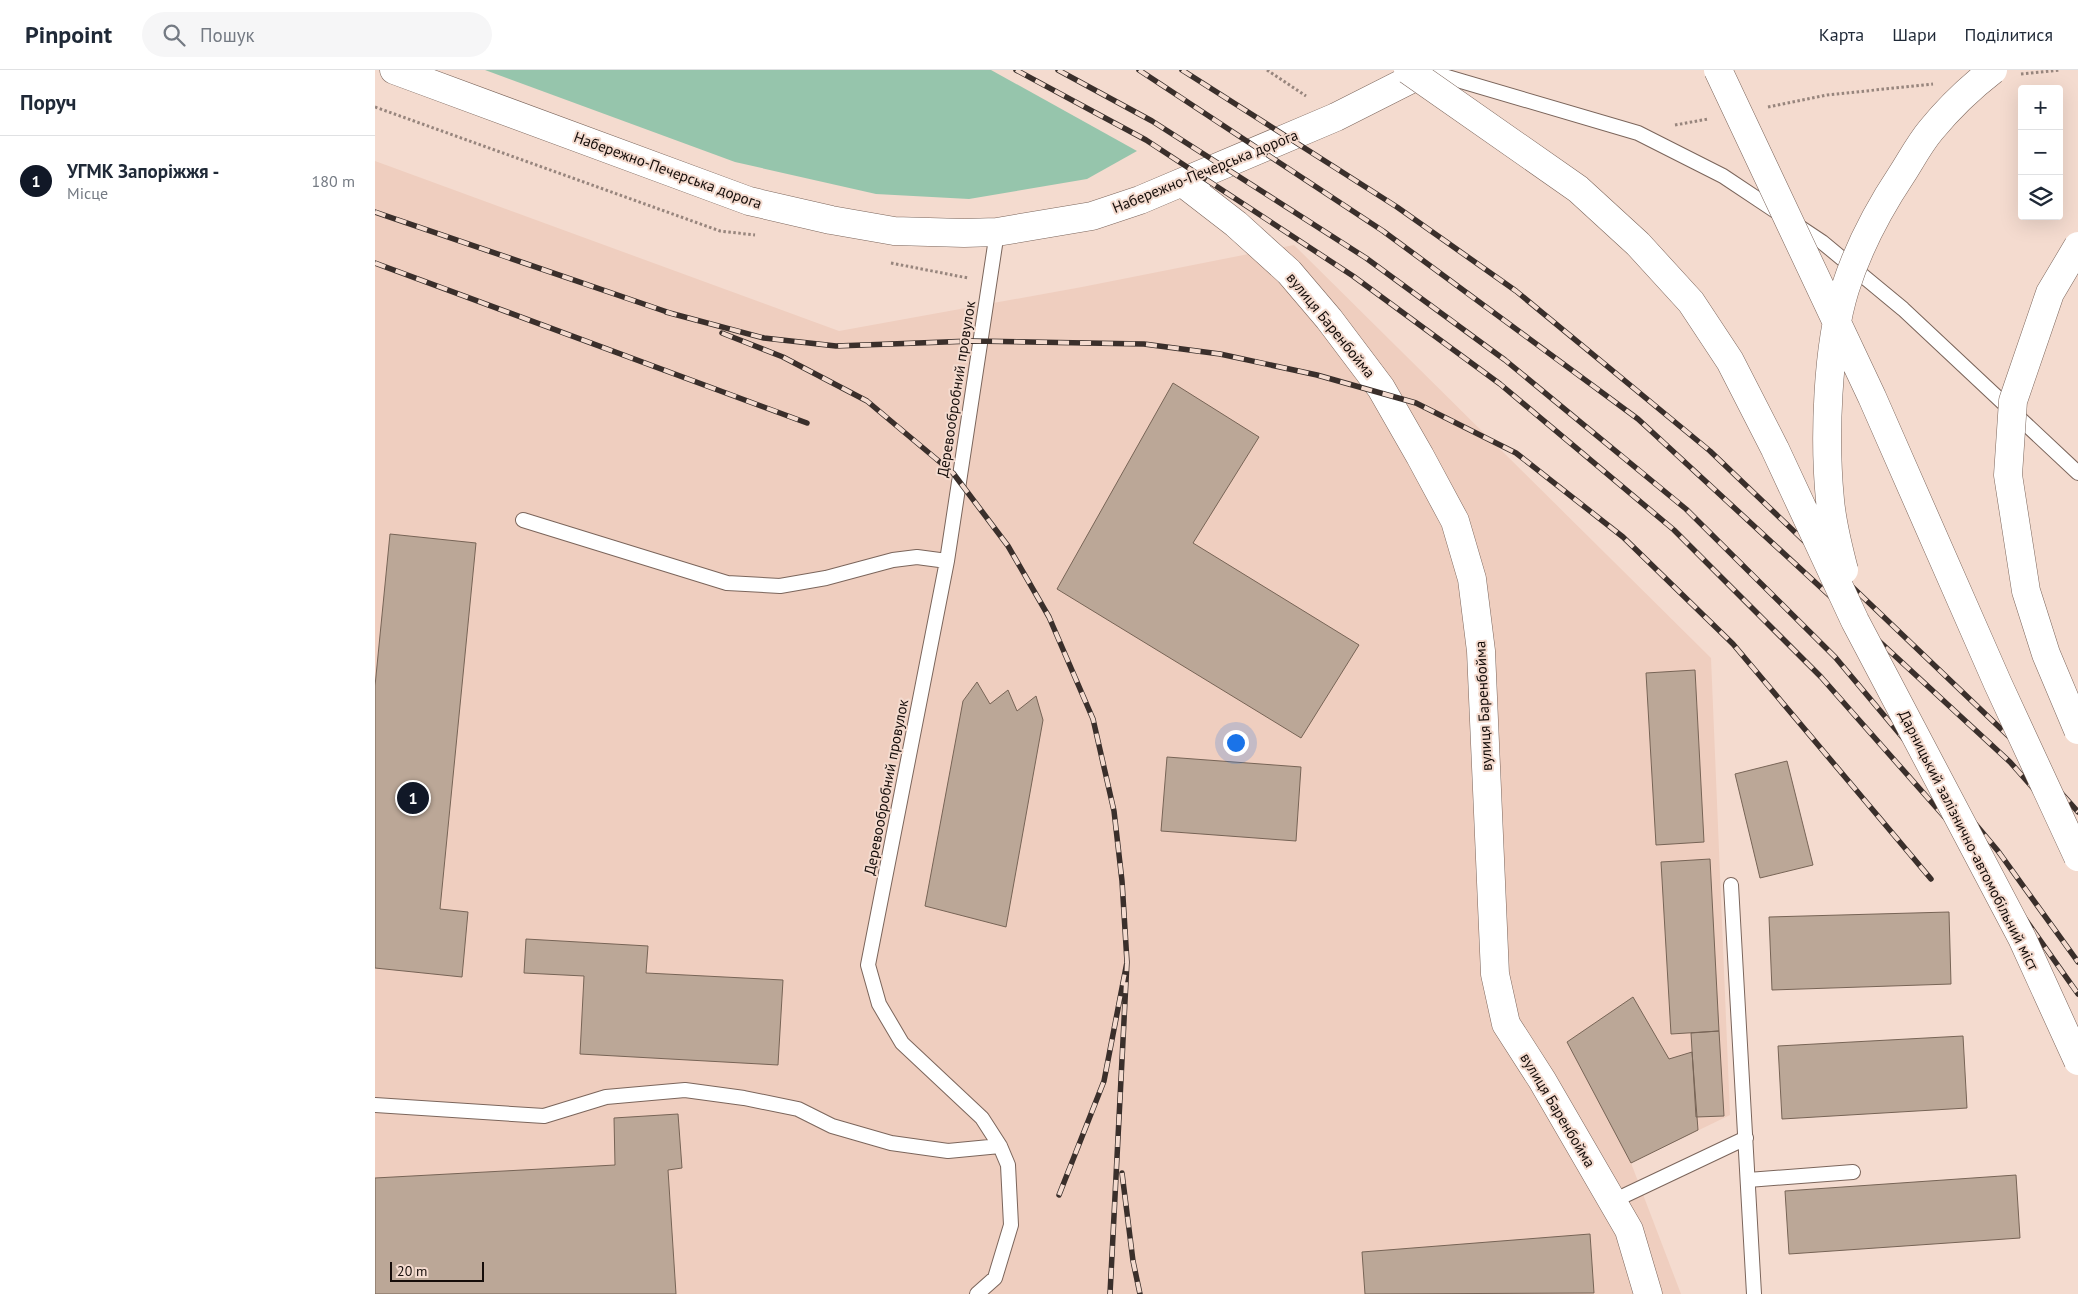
<!DOCTYPE html>
<html lang="uk">
<head>
<meta charset="utf-8">
<style>
	body { margin:0; font-family:"PT Sans",sans-serif; background:#f6f6f7; color:#1f2937 }
	.controls { position:absolute; right:15px; top:15px; display:grid; overflow:hidden; border-radius:5px; box-shadow:0 5px 20px #0002 }
	.controls button { width:45px; height:45px; display:grid; place-items:center; padding:0; border:0; border-bottom:1px solid #e0e1e3; background:#fff; color:#1f2937; font:25px sans-serif }
	.scale { position:absolute; left:15px; bottom:12px; width:94px; box-sizing:border-box; padding-left:5px; border:2px solid #140c09; border-top:0; font-size:14px; line-height:18px; white-space:nowrap; color:#140c09; -webkit-text-stroke:4px #f4dbcf; paint-order:stroke }
	.you { position:absolute; left:860px; top:672px; width:18px; height:18px; margin:-12px; border:4px solid #fff; border-radius:50%; background:#1a73e8; box-shadow:0 0 0 8px #1a73e833 }
	.badge { display:grid; place-items:center; width:32px; height:32px; border-radius:50%; background:#111827; color:#fff; font-size:16px; font-weight:700 }
	.pin { position:absolute; translate:-50% -50%; border:2px solid #fff; box-shadow:0 1px 5px #0006 }
	.list { margin:0; padding:0; list-style:none }
	h2 { display:flex; justify-content:space-between; align-items:center; height:65px; margin:0; padding:0 20px; font-size:21px }
	h2 small { font-size:16px; font-weight:400; color:#747a83 }
	.list li { display:grid; grid-template-columns:32px 1fr auto; gap:15px; align-items:center; box-sizing:border-box; height:90px; padding:0 20px; border-top:1px solid #e0e1e3 }
	.list b { display:block; font-size:19px; white-space:nowrap }
	.list p { margin:0; font-size:16px; white-space:nowrap; color:#747a83 }
	.list em { font-size:16px; font-style:normal; color:#747a83 }
	.icon { flex:none; width:28px; height:28px; fill:none; stroke:currentColor; stroke-width:2; stroke-linecap:round; stroke-linejoin:round }
	.map { position:relative; flex:none; width:1703px; height:1224px; overflow:hidden }
	header { display:flex; align-items:center; gap:30px; box-sizing:border-box; height:70px; padding:0 25px; background:#fff; border-bottom:1px solid #e0e1e3 }
	header strong { font-size:24px }
	nav { display:flex; gap:28px; margin-inline-start:auto; font-size:18px }
	.search { width:350px; height:45px; background:#f6f6f7; display:flex; align-items:center; gap:12px; box-sizing:border-box; padding:0 18px; border-radius:28px; color:#747a83; font-size:19px }
	main { display:flex }
	aside { flex:1; background:#fff }
	.map>svg:first-child { display:block }
	.built { fill:#efcebf }
	.green { fill:#96c5ac }
	.building { fill:#bba797; stroke:#776456 }
	.lines { fill:none; stroke-linecap:round; stroke-linejoin:round }
	.service-casing { stroke:#7b655b; stroke-width:16 }
	.minor-casing { stroke:#7b655b; stroke-width:29 }
	.path { stroke:#97857d; stroke-width:3; stroke-dasharray:2.5 2.5; stroke-linecap:butt }
	.service { stroke:#fff; stroke-width:14 }
	.minor { stroke:#fff; stroke-width:28 }
	.rail-casing { stroke:#3a2f2b; stroke-width:5.5 }
	.rail { stroke:#f4dbcf; stroke-width:4; stroke-dasharray:11; stroke-linecap:butt }
	.primary-bridge-casing { stroke:#7b655b; stroke-width:29; stroke-linecap:butt }
	.primary-bridge { stroke:#fff; stroke-width:28 }
	.labels { text-anchor:middle; dominant-baseline:central; stroke-width:4; stroke-linejoin:round; paint-order:stroke }
	.street-label { font-size:15px; fill:#140c09; stroke:#f4dbcf }
</style>
</head>
<body>
<header>
<strong>Pinpoint</strong>
<div class="search"><svg class="icon" aria-label="search" viewBox="0 0 24 24"><circle cx="10" cy="10" r="6"/><path d="M15 15l6 6"/></svg>Пошук</div>
<nav><a>Карта</a><a>Шари</a><a>Поділитися</a></nav>
</header>
<main>
<aside>
<h2>Поруч<small></small></h2>
<ul class="list">
<li><span class="badge">1</span><div><b>УГМК Запоріжжя -</b><p>Місце</p></div><em>180 m</em></li>
</ul>
</aside>
<div class="map">
<svg width="1703" height="1224" viewBox="0 0 1703 1224">
	<rect width="100%" height="100%" fill="#f4dbcf"/>
	<path class="built" d="M0 91 464 261 707 217 919 175 1336 588 1355 1045 1256 1093 1306 1224H0Z"/>
	<path class="green" d="M110 0H616L762 81 712 109 594 129 501 124 360 92Z"/>
	<path class="building" d="M798 313 884 367 818 473 984 575 926 668 682 519Z
		M15 464 101 473 65 839 93 842 87 907 0 898V616Z
		M1320 600 1329 772 1281 775 1271 603Z
		M602 612 615 634 633 620 642 641 661 626 668 650 631 857 550 836 588 631Z
		M792 687 926 697 921 771 786 761Z
		M1412 691 1438 795 1385 808 1360 704Z
		M1335 789 1344 961 1296 964 1286 792Z
		M1574 842 1576 914 1397 920 1394 847Z
		M151 869 273 876 271 903 408 910 403 995 205 984 209 906 149 903Z
		M1258 927 1294 989 1317 982 1323 1060 1256 1093 1192 972Z
		M1344 961 1349 1046 1321 1047 1316 963Z
		M1588 966 1592 1038 1407 1049 1403 976Z
		M303 1044 307 1098 293 1100 301 1224H0V1108L240 1095 239 1048Z
		M1641 1105 1645 1168 1414 1184 1410 1121Z
		M1215 1164 1219 1223 990 1224 987 1182Z"/>
	<g class="lines">
		<defs>
			<path id="service" d="M1052 1 1263 63 1348 106 1447 172 1528 239 1703 403
				M148 450 352 513 405 516 451 508 518 490 542 487 572 491
				M1356 815 1379 1224
				M0 1035 169 1046 231 1027 310 1020 369 1028 423 1039 457 1056 516 1073 573 1081 625 1076
				M1373 1110 1478 1102
				M1238 1131 1371 1068
				M602 1224 620 1208 636 1155 633 1095 625 1076 607 1048 527 973 504 934 493 895 572 491 622 162"/>
			<path id="minor" d="M19 0 374 131 456 150 519 161 589 163 622 162 717 146 765 130 961 47 1054 0
				M808 113 861 154 914 202 954 249 1006 318 1045 386 1080 451 1097 509 1106 581 1120 904 1131 954 1167 1010 1254 1160 1273 1224"/>
		</defs>
		<use href="#service" class="service-casing"/>
		<use href="#minor" class="minor-casing"/>
		<path class="path" d="M892 0 931 26
			M1646 4 1685 0
			M0 37 345 161 380 165
			M1393 37 1452 25 1558 14
			M1300 55 1333 49
			M516 193 593 208"/>
		<use href="#service" class="service"/>
		<use href="#minor" class="minor"/>
		<defs>
			<path id="rail" d="M641 0 771 70 978 206 1125 314 1299 460 1446 607 1612 795 1703 924
				M683 0 777 51 991 188 1130 290 1311 439 1460 587 1623 781 1703 892
				M764 0 1008 161 1263 349 1635 692 1703 769
				M807 0 1022 137 1141 221 1335 381 1646 678 1703 742
				M0 142 298 244
				M0 193 432 353
				M291 242 389 268 461 276 597 271 769 274 845 284 942 305 1041 333 1141 383 1248 467 1358 574 1556 809
				M347 263 408 287 492 331 578 403 633 476 674 547 718 649 739 741 747 811 752 892
				M747 1103 758 1191 765 1224
				M684 1125 729 1011 752 892 735 1224"/>
		</defs>
		<use href="#rail" class="rail-casing"/>
		<use href="#rail" class="rail"/>
		<defs>
			<path id="primary-bridge" d="M1033 0 1203 119 1263 174 1316 232 1355 291 1400 379 1480 551 1647 868 1703 991
				M1343 0 1497 327 1623 614 1703 787
				M1703 176 1675 223 1638 331 1633 405 1651 521 1671 584 1703 660
				M1469 500C1463 477 1457 453 1455 430 1449 369 1452 277 1470 219 1483 178 1503 140 1527 104 1536 90 1545 73 1556 60 1574 38 1596 17 1618 0"/>
		</defs>
		<use href="#primary-bridge" class="primary-bridge-casing"/>
		<use href="#primary-bridge" class="primary-bridge"/>
	</g>
	<g class="labels">
		<g class="street-label">
			<text transform="translate(293 100) rotate(20)">Набережно-Печерська дорога</text>
			<text transform="translate(830 101) rotate(-22)">Набережно-Печерська дорога</text>
			<text transform="translate(956 255) rotate(51)">вулиця Баренбойма</text>
			<text transform="translate(581 319) rotate(-81)">Деревообробний провулок</text>
			<text transform="translate(1108 636) rotate(-93)">вулиця Баренбойма</text>
			<text transform="translate(511 717) rotate(-79)">Деревообробний провулок</text>
			<text transform="translate(1594 770) rotate(63)">Дарницький залізнично-автомобільний міст</text>
			<text transform="translate(1183 1040) rotate(59)">вулиця Баренбойма</text>
		</g>
	</g>
</svg>
<div class="controls">
<button>+</button>
<button>−</button>
<button><svg class="icon" aria-label="layers" viewBox="0 0 24 24"><path d="M12 4l9 5-9 5-9-5zM3 14l9 5 9-5"/></svg></button>
</div>
<div class="scale">20 m</div>
<div class="you"></div>
<div class="pin badge" style="left:38px;top:728px">1</div>
</div>
</main>
</body>
</html>
